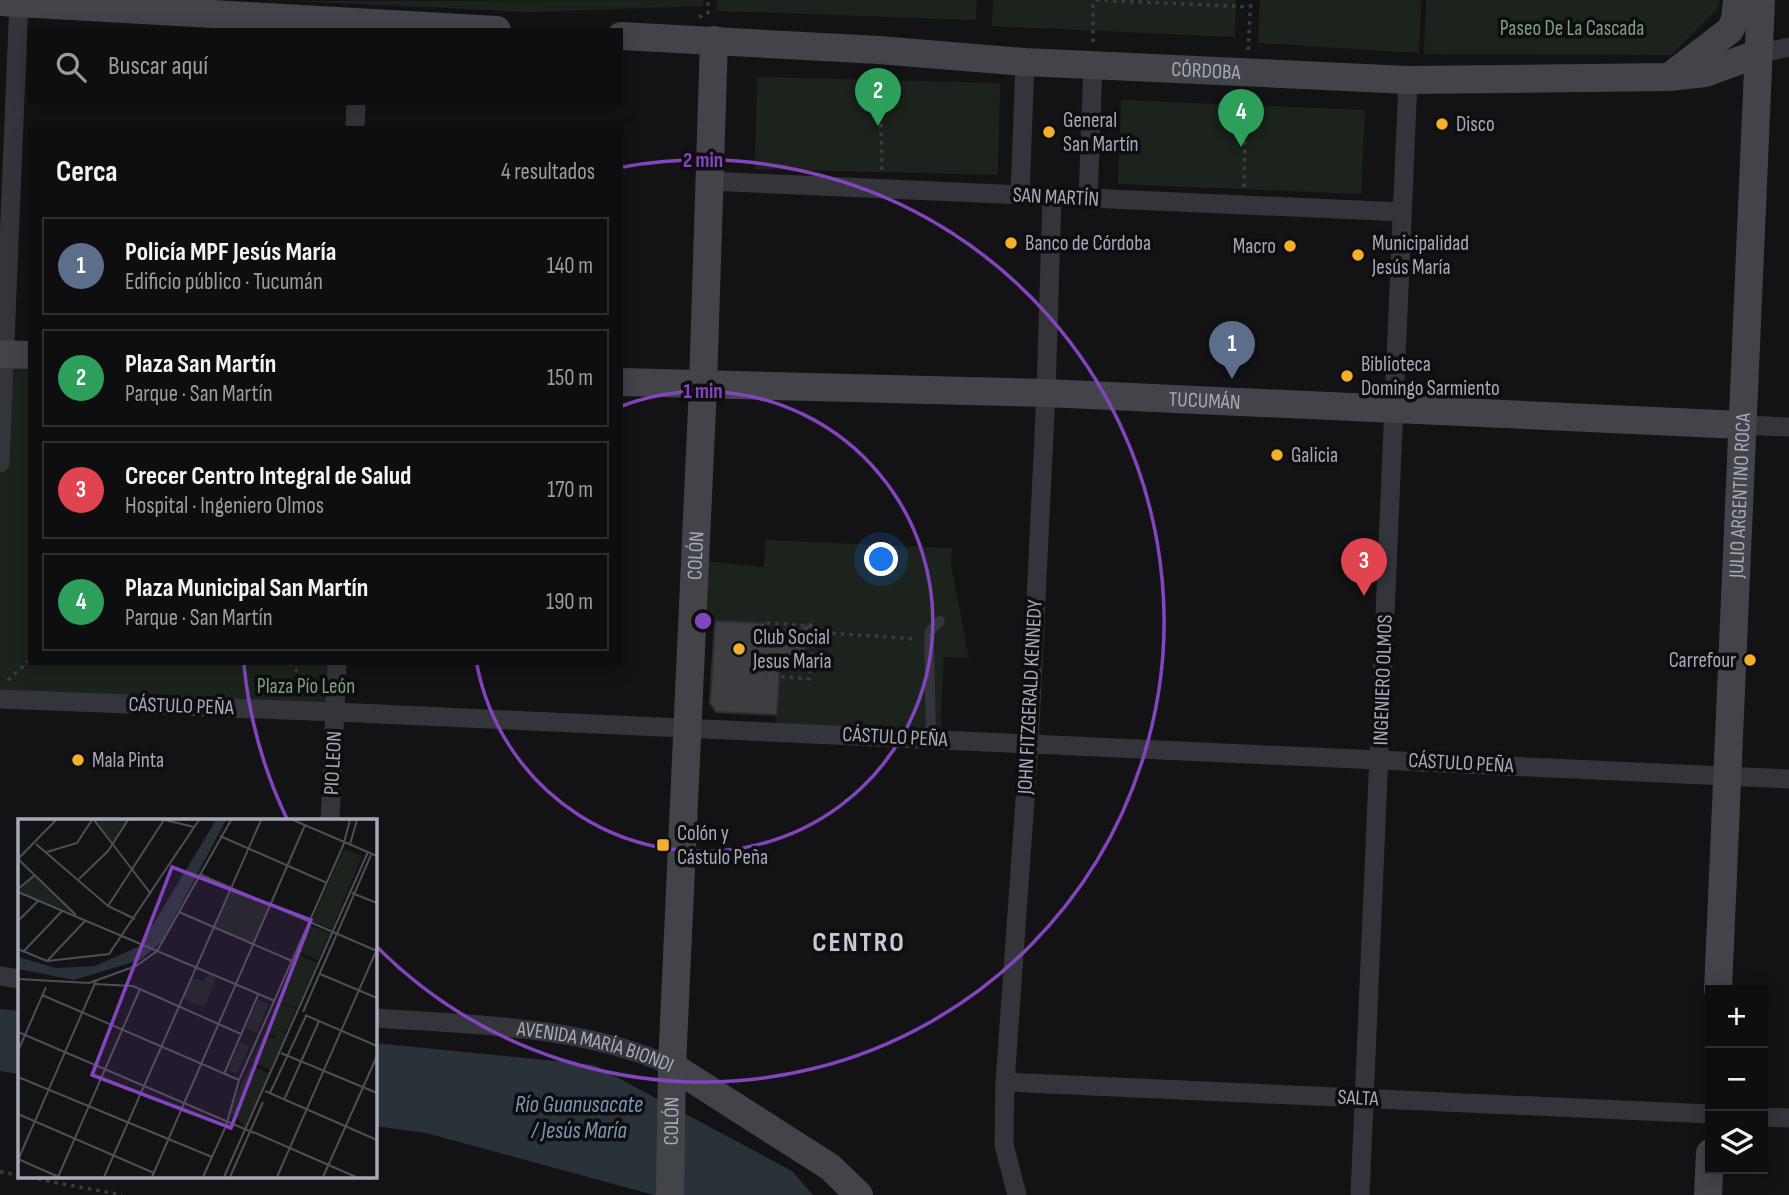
<!DOCTYPE html>
<html lang="es">
<head>
<meta charset="utf-8">
<style>
	body { margin:0; font-family:"Sofia Sans Condensed",sans-serif; background:#171719; color:#f1f3f6 }
	.controls { position:absolute; right:21px; bottom:21px; display:grid; overflow:hidden; border-radius:0px; box-shadow:0 4px 18px #0003 }
	.controls button { width:63px; height:63px; display:grid; place-items:center; padding:0; border:0; border-bottom:2px solid #2e2e30; background:#0e0e10; color:#f1f3f6; font:35px sans-serif }
	.you { position:absolute; left:882px; top:560px; width:24px; height:24px; margin:-18px; border:5px solid #fff; border-radius:50%; background:#1a73e8; box-shadow:0 0 0 10px #1a73e833 }
	.badge { display:grid; place-items:center; width:46px; height:46px; border-radius:50%; background:#7c3aed; color:#fff; font-size:23px; font-weight:700 }
	.pin { position:absolute; translate:-50% -58px; filter:drop-shadow(0 2px 4px #0008) }
	.pin::after { content:''; position:absolute; top:37px; width:24px; height:21px; background:inherit; clip-path:polygon(0 0,100% 0,50% 100%) }
	.list { margin:0; padding:0; list-style:none }
	h2 { display:flex; justify-content:space-between; align-items:center; height:91px; margin:0; padding:0 28px; font-size:30px }
	h2 small { font-size:23px; font-weight:400; color:#9b9c9f }
	.list li { display:grid; grid-template-columns:46px 1fr auto; gap:21px; align-items:center; box-sizing:border-box; height:98px; margin:0 14px 14px; padding:0 14px; border:2px solid #2e2e30; border-radius:0px }
	.list b { display:block; font-size:26px; white-space:nowrap }
	.list p { margin:0; font-size:23px; white-space:nowrap; color:#9b9c9f }
	.list em { font-size:23px; font-style:normal; color:#9b9c9f }
	.icon { flex:none; width:38px; height:38px; fill:none; stroke:currentColor; stroke-width:2; stroke-linecap:round; stroke-linejoin:round }
	.map { position:relative; flex:none; width:1789px; height:1195px; overflow:hidden }
	.search { position:absolute; background:#0e0e10; box-shadow:0 4px 18px #0003; left:28px; top:28px; width:595px; height:77px; display:flex; align-items:center; gap:18px; box-sizing:border-box; padding:0 24px; border-radius:0px; color:#9b9c9f; font-size:26px }
	.panel { position:absolute; background:#0e0e10; box-shadow:0 4px 18px #0003; left:28px; top:126px; width:595px; height:539px; border-radius:0px }
	.map>svg:first-child { display:block }
	.green { fill:#1b231c }
	.water { fill:#293239 }
	.building { fill:#3d3e42; stroke:#2d2d31; stroke-width:2 }
	.lines { fill:none; stroke-linecap:round; stroke-linejoin:round }
	.path { stroke:#3a3c41; stroke-width:3.5; stroke-dasharray:3.5 5; stroke-linecap:butt }
	.lane { stroke:#34353a; stroke-width:10 }
	.street { stroke:#34353a; stroke-width:19 }
	.secondary { stroke:#42444a; stroke-width:28 }
	.ring { fill:none; stroke:#8345bd; stroke-width:3.5 }
	.poi-dot { fill:#f5b02b; stroke:#0e0e10; stroke-width:2.5 }
	.labels { text-anchor:middle; dominant-baseline:central; stroke-width:7; stroke-linejoin:round; paint-order:stroke }
	.park-label { font-size:21px; fill:#7ba17d; stroke:#0e0e10 }
	.street-label { font-size:21px; fill:#a5aab6; stroke:#0e0e10 }
	.poi-label { font-size:21px; fill:#a5aab6; stroke:#0e0e10; text-anchor:start }
	.water-label { font-size:23px; font-style:italic; fill:#7b98b2; stroke:#0e0e10 }
	.district-label { font-size:28px; font-weight:bold; letter-spacing:2px; fill:#c6c9d2; stroke:#0e0e10 }
	.inset-road { fill:none; stroke:#4d4f55; stroke-width:2 }
	.view { fill:#8345bd; fill-opacity:0.15; stroke:#8345bd; stroke-width:3.5 }
	.inset-edge { fill:none; stroke:#a5aab6; stroke-width:3.5 }
	.centre { fill:#8345bd; stroke:#0e0e10; stroke-width:3.5 }
	.ring-label { font-size:21px; text-anchor:middle; font-weight:bold; fill:#8345bd; stroke:#0e0e10; stroke-width:7; stroke-linejoin:round; paint-order:stroke }
</style>
</head>
<body>
<div class="map">
<svg width="1789" height="1195" viewBox="0 0 1789 1195">
	<rect width="100%" height="100%" fill="#131315"/>
	<path class="green" d="M703 0V6L529 12 292 1Z
		M717 0H977L976 20 717 11Z
		M993 0H1236L1235 37 992 26Z
		M1260 0H1421L1419 53 1258 43Z
		M1426 0H1720L1718 8 1671 55 1424 54Z
		M757 77 1000 83 998 175 755 169Z
		M1121 100 1365 110 1361 194 1118 184Z
		M6 354 30 355V663H337L336 712 0 699V463Z
		M765 540 952 548 951 564 969 658 944 657 940 739 775 732 779 680 762 679 765 624 692 619 695 560 764 567Z"/>
	<path class="water" d="M0 1009 19 1011V1074L0 1071Z
		M375 1043 594 1065 792 1171 813 1195H654L426 1133 375 1126Z"/>
	<path class="building" d="M715 621 765 623V637L785 629 796 631 812 622 803 643 811 662 794 656 780 661 777 715 716 712 710 703Z"/>
	<g class="lines">
		<path class="path" d="M699 17 708 13V0
			M1093 42V4L1098 0 1250 7
			M1248 50 1251 0
			M880 73 882 170
			M1244 187 1246 96
			M814 632 815 626 765 623 762 675 809 679 814 632 917 639
			M289 663 317 692
			M8 680 30 660
			M0 1172 19 1175
			M21 1176 122 1195"/>
		<path class="lane" d="M931 739 929 639 930 631 940 621"/>
		<g class="street">
			<path d="M1757 54 1789 47"/>
			<path d="M355 128 356 103"/>
			<path d="M709 181 1402 212"/>
			<path d="M1020 195 1025 62"/>
			<path d="M1088 198 1093 65"/>
			<path d="M1741 425 1789 427"/>
			<path d="M0 463 19 0"/>
			<path d="M0 699 336 712 1789 779"/>
			<path d="M330 820 337 663"/>
			<path d="M0 976 19 979"/>
			<path id="s1" d="M374 1018C474 1025 580 1025 672 1066"/>
			<path d="M1005 1082 1710 1114"/>
			<path d="M1763 1117 1789 1118"/>
			<path d="M1017 1195 1004 1145 1005 1082 1029 744 1046 393 1052 196"/>
			<path d="M1360 1195 1408 80"/>
		</g>
		<g class="secondary">
			<path d="M0 2 497 30"/>
			<path id="s2" d="M621 36 879 50 1025 62 1408 80 1669 77 1705 73 1757 54"/>
			<path d="M1674 73 1730 30 1735 20 1737 0"/>
			<path d="M0 354 30 355"/>
			<path id="s3" d="M621 382 1046 393 1741 425"/>
			<path id="s4" d="M1718 990 1761 0"/>
			<path d="M672 1066 830 1167 859 1195"/>
			<path id="s5" d="M670 1195 672 1066 703 386 714 40"/>
			<path d="M1708 1195 1710 1153"/>
		</g>
	</g>
	<g class="ring">
		<path d="M622 406A230 230 0 1 1 477 665"/>
		<path d="M287 819A461 461 0 0 1 244 665M623 167A461 461 0 1 1 377 947"/>
	</g>
	<g class="poi-dot">
		<circle cx="1442" cy="124" r="7"/>
		<circle cx="1049" cy="132" r="7"/>
		<circle cx="1011" cy="243" r="7"/>
		<circle cx="1290" cy="246" r="7"/>
		<circle cx="1358" cy="255" r="7"/>
		<circle cx="1347" cy="376" r="7"/>
		<circle cx="1277" cy="455" r="7"/>
		<circle cx="739" cy="649" r="7"/>
		<circle cx="1750" cy="660" r="7"/>
		<circle cx="78" cy="760" r="7"/>
		<rect x="656" y="838" width="14" height="14" rx="3.5"/>
	</g>
	<g class="labels">
		<g class="park-label">
			<text x="1572" y="28">Paseo De La Cascada</text>
			<text x="306" y="686">Plaza Pío León</text>
		</g>
		<g class="street-label">
			<text stroke="none"><textPath href="#s2" startOffset="586">CÓRDOBA</textPath></text>
			<text transform="translate(1056 197) rotate(3)">SAN MARTÍN</text>
			<text stroke="none"><textPath href="#s3" startOffset="584">TUCUMÁN</textPath></text>
			<text stroke="none"><textPath href="#s4" startOffset="495">JULIO ARGENTINO ROCA</textPath></text>
			<text stroke="none"><textPath href="#s5" startOffset="640">COLÓN</textPath></text>
			<text transform="translate(1383 680) rotate(-88)">INGENIERO OLMOS</text>
			<text transform="translate(1030 697) rotate(-87)">JOHN FITZGERALD KENNEDY</text>
			<text transform="translate(181 706) rotate(2)">CÁSTULO PEÑA</text>
			<text transform="translate(895 737) rotate(3)">CÁSTULO PEÑA</text>
			<text transform="translate(333 763) rotate(-87)">PIO LEON</text>
			<text transform="translate(1461 763) rotate(3)">CÁSTULO PEÑA</text>
			<text stroke="none"><textPath href="#s1" startOffset="224">AVENIDA MARÍA BIONDI</textPath></text>
			<text transform="translate(1358 1098) rotate(3)">SALTA</text>
			<text stroke="none"><textPath href="#s5" startOffset="74">COLÓN</textPath></text>
		</g>
		<g class="poi-label">
			<text x="1063" y="120">General<tspan x="1063" dy="24">San Martín</tspan></text>
			<text x="1456" y="124">Disco</text>
			<text x="1025" y="243">Banco de Córdoba</text>
			<text x="1372" y="243">Municipalidad<tspan x="1372" dy="24">Jesús María</tspan></text>
			<text x="1276" y="246" text-anchor="end">Macro</text>
			<text x="1361" y="364">Biblioteca<tspan x="1361" dy="24">Domingo Sarmiento</tspan></text>
			<text x="1291" y="455">Galicia</text>
			<text x="753" y="637">Club Social<tspan x="753" dy="24">Jesus Maria</tspan></text>
			<text x="1736" y="660" text-anchor="end">Carrefour</text>
			<text x="92" y="760">Mala Pinta</text>
			<text x="677" y="833">Colón y<tspan x="677" dy="24">Cástulo Peña</tspan></text>
		</g>
		<g class="water-label">
			<text x="579" y="1105">Río Guanusacate<tspan x="579" dy="26">/ Jesús María</tspan></text>
		</g>
		<g class="district-label">
			<text x="859" y="942">CENTRO</text>
		</g>
	</g>
	<g transform="translate(18 819)">
		<rect width="359" height="359" fill="#131315"/>
		<path d="M76 1H110L95 24ZM326 30 344 37 314 110 294 102ZM17 56 57 95 0 73ZM212 69 252 86 235 125 195 109ZM292 106 312 114 300 141 281 133ZM280 135 299 144 279 189 261 183ZM190 154 197 157 196 166 187 187 173 185 165 178 173 159 186 162ZM240 181 250 186 239 214 228 209ZM260 184 278 190 268 213 261 211 268 215 252 251 234 243 246 215 256 220 260 211 256 217 247 214ZM222 223 231 227 219 255 210 251ZM232 246 251 254 227 307 212 293Z" fill="#1b231c"/>
		<path d="M198 1H208L143 123 122 141 56 161 0 150V138L38 149 77 147 122 127Z" fill="#293239"/>
		<path class="inset-road" d="M76 1 133 75M147 1 176 8M275 1 359 37M202 17 309 64M18 25 90 87 117 100M332 25 339 1M29 33 59 24 74 1M0 40 58 96M0 40 38 1M181 55 359 132M61 60 90 32 110 1M0 70 17 56M0 73 257 182M334 74 359 84M90 87 146 1M161 93 274 142M0 102 20 82M0 130 29 142 91 135 181 1M6 132 44 92M29 142 67 102M302 155 359 179M0 160 71 164 118 147 139 132 213 1M75 165 115 167 223 215M24 176 221 261M285 193 353 36M287 196 359 227M0 213 236 314M0 232 28 168M263 234 359 274M206 255 240 176M0 258 194 338M247 272 359 321M252 274 288 197M266 281 301 202M0 295 136 354M235 313 338 358M0 340 41 358M0 341 78 162M40 358 122 170M86 358 243 1M134 358 287 6M185 358 208 307 221 261 325 27 332 1M206 358 350 33M212 358 245 283M259 358 359 130M305 358 359 237"/>
		<path class="view" d="M154 48 293 101 213 309 74 256Z"/>
		<rect width="359" height="359" class="inset-edge"/>
	</g>
	<circle cx="703" cy="621" r="10" class="centre"/>
	<g class="ring-label">
		<text x="703" y="167">2 min</text>
		<text x="703" y="398">1 min</text>
	</g>
</svg>
<div class="controls">
<button>+</button>
<button>−</button>
<button><svg class="icon" aria-label="layers" viewBox="0 0 24 24"><path d="M12 4l9 5-9 5-9-5zM3 14l9 5 9-5"/></svg></button>
</div>
<div class="you"></div>
<div class="pin badge" style="left:1232px;top:379px;background:#5c6f8a">1</div>
<div class="pin badge" style="left:878px;top:126px;background:#2e9e5b">2</div>
<div class="pin badge" style="left:1364px;top:596px;background:#e0444e">3</div>
<div class="pin badge" style="left:1241px;top:147px;background:#2e9e5b">4</div>
<div class="search"><svg class="icon" aria-label="search" viewBox="0 0 24 24"><circle cx="10" cy="10" r="6"/><path d="M15 15l6 6"/></svg>Buscar aquí</div>
<section class="panel">
<h2>Cerca<small>4 resultados</small></h2>
<ul class="list">
<li><span class="badge" style="background:#5c6f8a">1</span><div><b>Policía MPF Jesús María</b><p>Edificio público · Tucumán</p></div><em>140 m</em></li>
<li><span class="badge" style="background:#2e9e5b">2</span><div><b>Plaza San Martín</b><p>Parque · San Martín</p></div><em>150 m</em></li>
<li><span class="badge" style="background:#e0444e">3</span><div><b>Crecer Centro Integral de Salud</b><p>Hospital · Ingeniero Olmos</p></div><em>170 m</em></li>
<li><span class="badge" style="background:#2e9e5b">4</span><div><b>Plaza Municipal San Martín</b><p>Parque · San Martín</p></div><em>190 m</em></li>
</ul>
</section>
</div>
</body>
</html>
